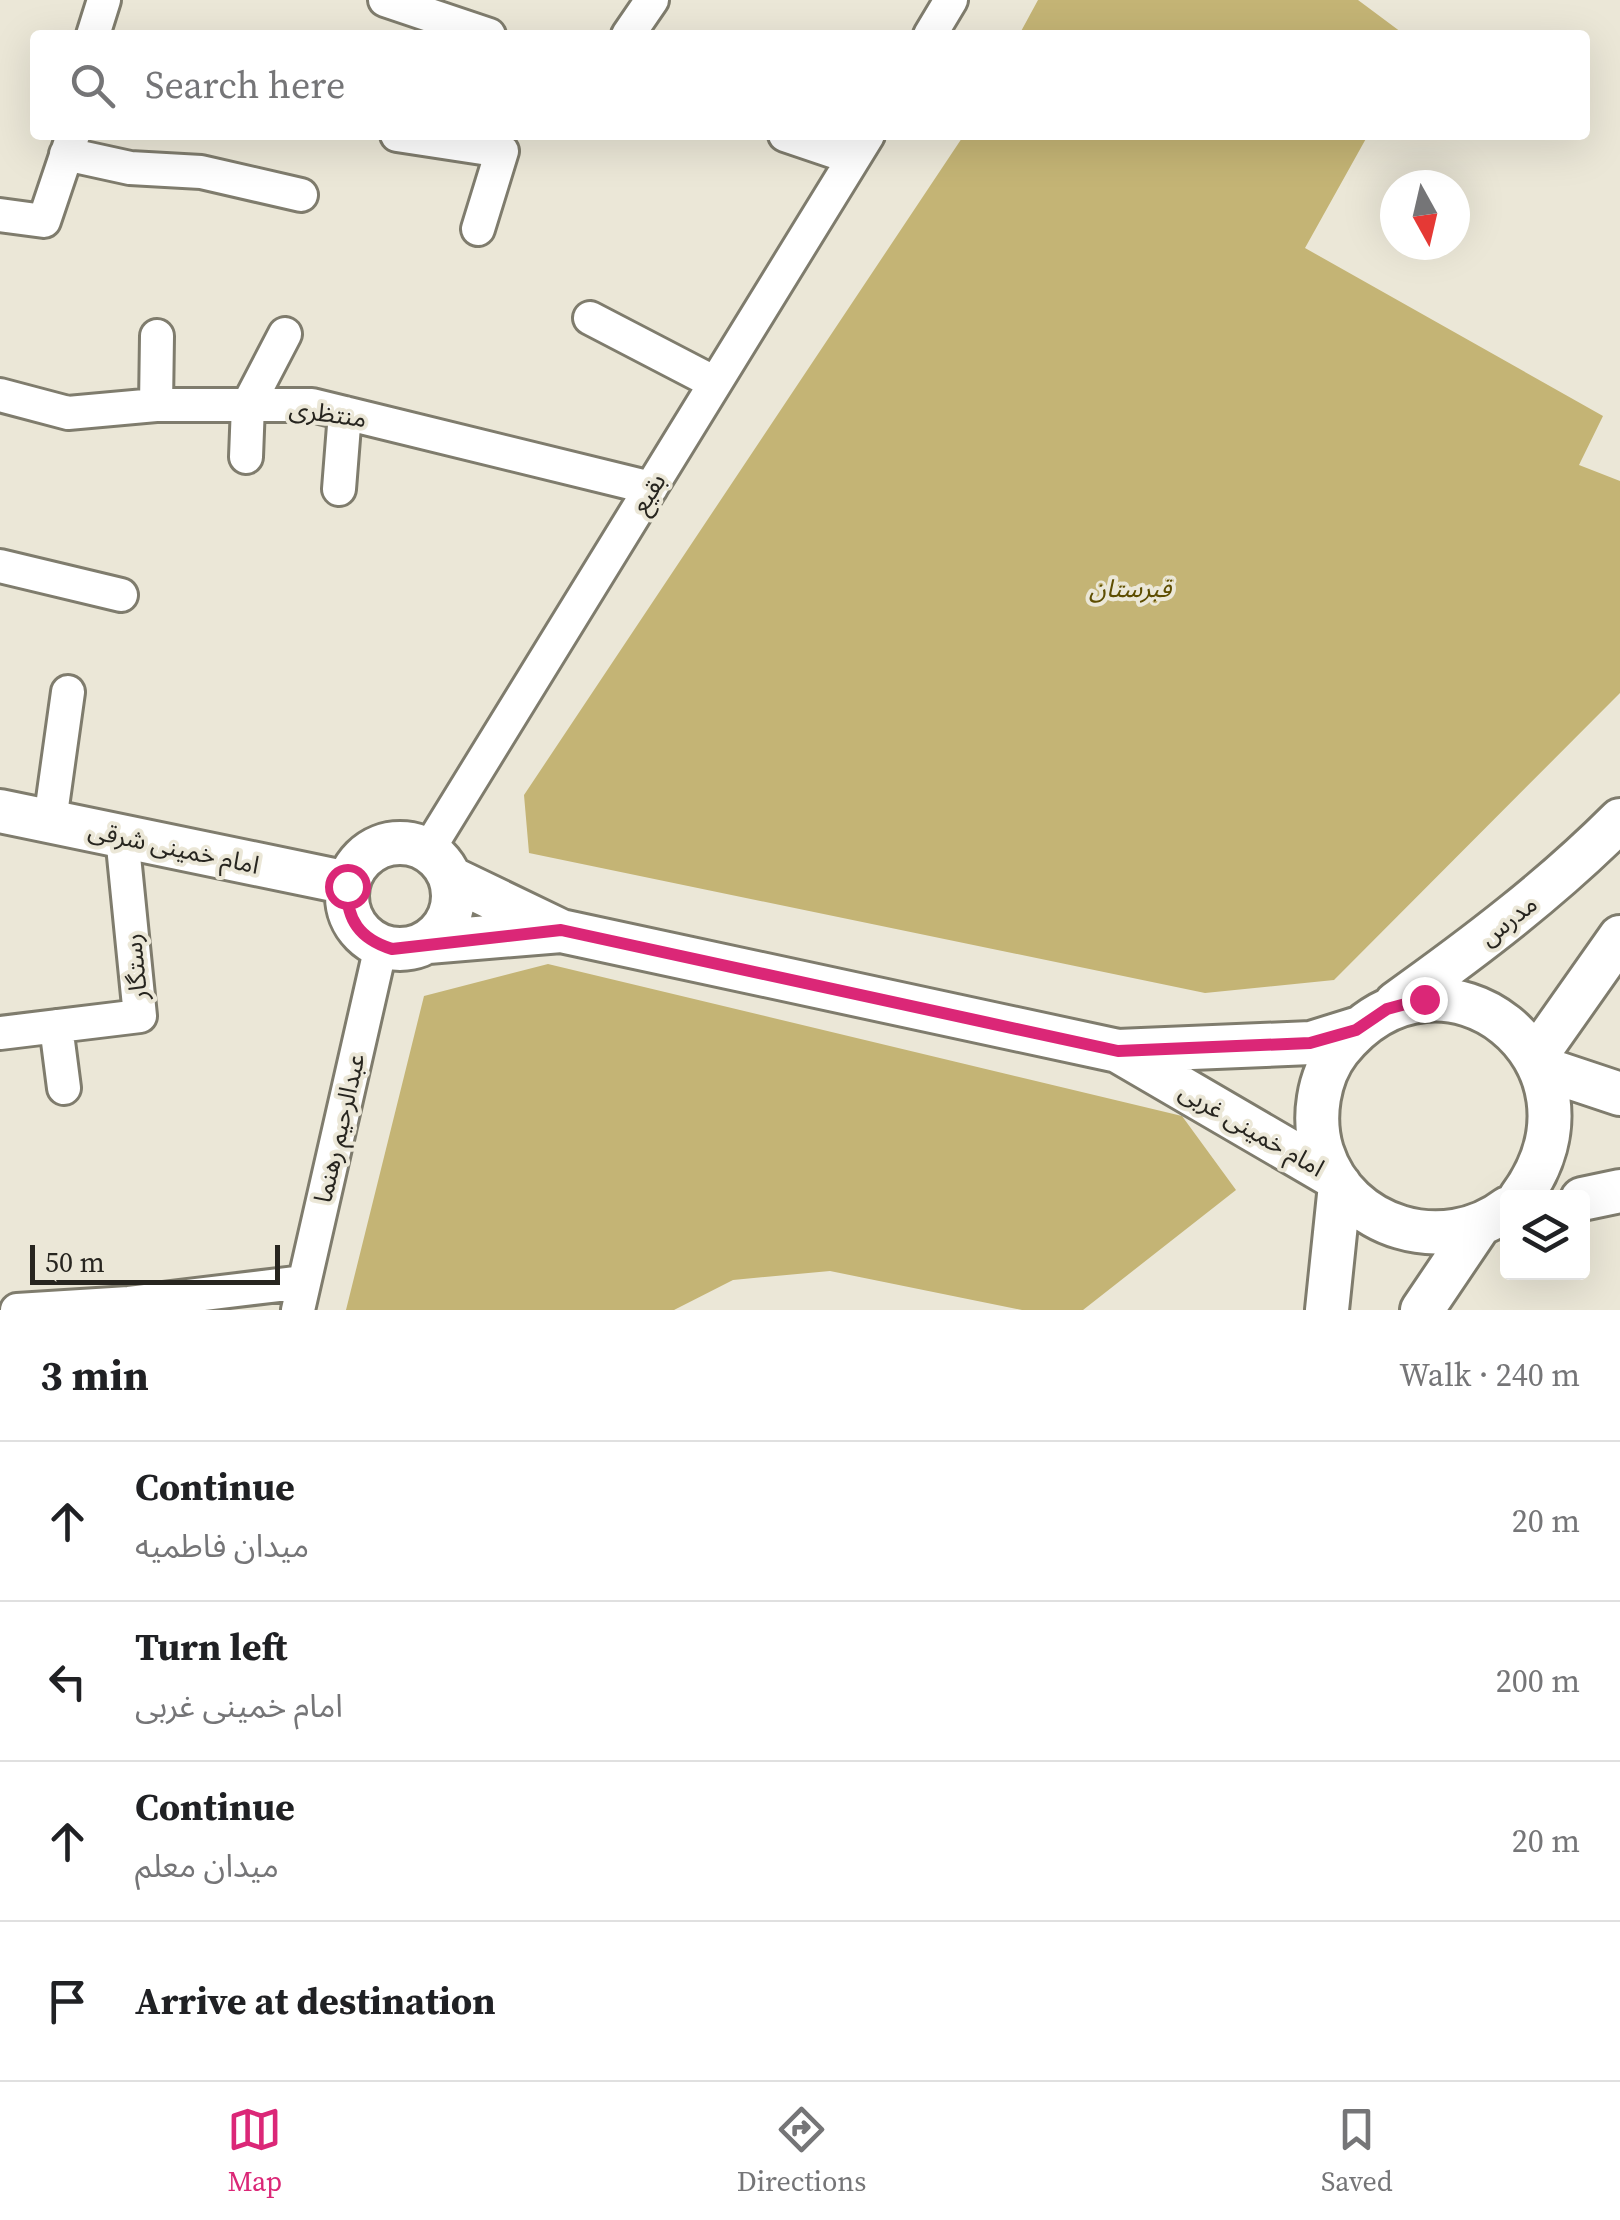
<!DOCTYPE html>
<html lang="en">
<head>
<meta charset="utf-8">
<style>
	body { margin:0; font-family:"Source Serif 4","Noto Sans Arabic",serif; background:#f2f2f2; color:#202124 }
	.controls { position:absolute; right:30px; bottom:30px; display:grid; overflow:hidden; border-radius:10px; box-shadow:0 10px 40px #0002 }
	.controls button { width:90px; height:90px; display:grid; place-items:center; padding:0; border:0; border-bottom:2px solid #e0e0e0; background:#fff; color:#202124; font:50px sans-serif }
	.compass { position:absolute; left:1380px; top:170px; width:90px; height:90px; border-radius:50%; background:#fff; box-shadow:0 10px 40px #0002; rotate:172deg }
	.scale { position:absolute; left:30px; bottom:25px; width:250px; box-sizing:border-box; padding-left:10px; border:5px solid #27251f; border-top:0; font-size:28px; line-height:35px; white-space:nowrap; color:#27251f; -webkit-text-stroke:8px #ebe7d7; paint-order:stroke }
	.stop { position:absolute; width:30px; height:30px; margin:-22px; border:8px solid #db2777; border-radius:50%; background:#fff }
	.stop.end { background:#db2777; border-color:#fff; box-shadow:0 2px 10px #0008 }
	.list { margin:0; padding:0; list-style:none }
	h2 { display:flex; justify-content:space-between; align-items:center; height:130px; margin:0; padding:0 40px; font-size:42px }
	h2 small { font-size:32px; font-weight:400; color:#757577 }
	.list li { display:grid; grid-template-columns:65px 1fr auto; gap:30px; align-items:center; box-sizing:border-box; height:160px; padding:0 40px; border-top:2px solid #e0e0e0 }
	.list b { display:block; font-size:38px; white-space:nowrap }
	.list p { margin:0; font-size:32px; white-space:nowrap; color:#757577 }
	.list em { font-size:32px; font-style:normal; color:#757577 }
	.icon { flex:none; width:55px; height:55px; fill:none; stroke:currentColor; stroke-width:2; stroke-linecap:round; stroke-linejoin:round }
	.map { position:relative; flex:none; width:1620px; height:1310px; overflow:hidden }
	.search { position:absolute; background:#fff; box-shadow:0 10px 40px #0002; left:30px; right:30px; top:30px; height:110px; display:flex; align-items:center; gap:25px; box-sizing:border-box; padding:0 35px; border-radius:10px; color:#757577; font-size:38px }
	.sheet { height:770px; background:#fff }
	nav { display:flex; justify-content:space-around; align-items:center; box-sizing:border-box; height:140px; border-top:2px solid #e0e0e0; background:#fff; font-size:28px; color:#757577 }
	nav a { display:grid; justify-items:center; gap:5px }
	nav .on { color:#db2777 }
	.map>svg:first-child { display:block }
	.green { fill:#c4b475 }
	.lines { fill:none; stroke-linecap:round; stroke-linejoin:round }
	.minor-casing { stroke:#7f7c6d; stroke-width:38 }
	.major-casing { stroke:#7f7c6d; stroke-width:48 }
	.minor { stroke:#fff; stroke-width:32 }
	.major { stroke:#fff; stroke-width:42 }
	.route { stroke:#db2777; stroke-width:12 }
	.labels { text-anchor:middle; dominant-baseline:central; stroke-width:8; stroke-linejoin:round; paint-order:stroke }
	.street-label { font-size:25px; fill:#27251f; stroke:#ebe7d7 }
	.park-label { font-size:25px; font-style:italic; fill:#5d4d01; stroke:#ebe7d7 }
</style>
</head>
<body>
<div class="map">
<svg width="1620" height="1310" viewBox="0 0 1620 1310">
	<rect width="100%" height="100%" fill="#ebe7d7"/>
	<path class="green" d="M1038 0H1358L1405 35H1019Z
		M964 135H1368L1305 248 1603 416 1579 465 1620 481V693L1334 980 1205 993 529 853 524 795Z
		M548 964 1182 1116 1236 1190 1083 1310H1022L830 1271 733 1280 674 1310H346L424 996Z"/>
	<g class="lines">
		<defs>
			<path id="minor" d="M385 0 489 35
				M93 35 104 0
				M628 35 652 0
				M930 35 951 0
				M397 135 502 151 478 229
				M785 135 853 158
				M66 154 130 168 201 172 301 195
				M0 215 44 221 73 135
				M590 318 715 383
				M0 395 68 413 156 405H312L651 488
				M156 405 157 336
				M246 457 248 405 285 334
				M339 489 345 413
				M0 566 121 595
				M50 821 68 692
				M428 850 868 135
				M56 1026 64 1088
				M0 1033 140 1016 122 836
				M17 1310 129 1303 304 1282
				M298 1310 381 946"/>
			<path id="major" d="M0 811 348 883
				M347 896a53 53 0 1 1 106 0a53 53 0 1 1-106 0Z
				M561 931 1118 1051
				M428 942 561 931 451 878
				M1396 1003C1476 946 1551 889 1620 820
				M1537 1055 1620 937
				M1542 1068 1620 1094
				M1334 1177 1118 1051 1311 1043 1356 1029
				M1582 1199 1620 1191
				M1508 1208C1444 1257 1347 1229 1322 1151 1312 1118 1318 1077 1339 1050 1442 922 1620 1062 1520 1198
				M1327 1310 1340 1185
				M1422 1310 1480 1224"/>
		</defs>
		<use href="#minor" class="minor-casing"/>
		<use href="#major" class="major-casing"/>
		<use href="#minor" class="minor"/>
		<use href="#major" class="major"/>
	</g>
	<g class="lines">
		<path class="route" d="M347 886C346 920 360 939 392 949L561 930 1118 1051 1310 1043 1356 1030 1387 1009 1424 999"/>
	</g>
	<g class="labels">
		<g class="street-label">
			<text transform="translate(328 413) rotate(8)">منتظری</text>
			<text transform="translate(648 493) rotate(-58)">بقیع</text>
			<text transform="translate(174 847) rotate(12)">امام خمینی شرقی</text>
			<text transform="translate(1508 920) rotate(-38)">مدرس</text>
			<text transform="translate(135 967) rotate(-96)">رستگار</text>
			<text transform="translate(339 1128) rotate(-77)">عبدالرحیم رهنما</text>
			<text transform="translate(1252 1129) rotate(30)">امام خمینی غربی</text>
		</g>
		<g class="park-label">
			<text x="1130" y="588">قبرستان</text>
		</g>
	</g>
</svg>
<div class="controls">
<button><svg class="icon" aria-label="layers" viewBox="0 0 24 24"><path d="M12 4l9 5-9 5-9-5zM3 14l9 5 9-5"/></svg></button>
</div>
<svg class="compass" viewBox="-18 -18 36 36"><path d="M0-13l5 13h-10z" fill="#e53935"/><path d="M0 13l5-13h-10z" fill="#757577"/></svg>
<div class="scale">50 m</div>
<div class="stop" style="left:347px;top:886px"></div>
<div class="stop end" style="left:1424px;top:999px"></div>
<div class="search"><svg class="icon" aria-label="search" viewBox="0 0 24 24"><circle cx="10" cy="10" r="6"/><path d="M15 15l6 6"/></svg>Search here</div>
</div>
<section class="sheet">
<h2>3 min<small>Walk · 240 m</small></h2>
<ul class="list">
<li><svg class="icon" aria-label="ahead" viewBox="0 0 24 24"><path d="M12 20V5M6 11l6-6 6 6"/></svg><div><b>Continue</b><p>میدان فاطمیه</p></div><em>20 m</em></li>
<li><svg class="icon" aria-label="left" viewBox="0 0 24 24"><path d="M17 20v-9H6M10 6l-5 5 5 5"/></svg><div><b>Turn left</b><p>امام خمینی غربی</p></div><em>200 m</em></li>
<li><svg class="icon" aria-label="ahead" viewBox="0 0 24 24"><path d="M12 20V5M6 11l6-6 6 6"/></svg><div><b>Continue</b><p>میدان معلم</p></div><em>20 m</em></li>
<li><svg class="icon" aria-label="arrive" viewBox="0 0 24 24"><path d="M6 21V4h12l-3 4 3 4H6"/></svg><div><b>Arrive at destination</b></div></li>
</ul>
</section>
<nav>
<a class="on"><svg class="icon" aria-label="map" viewBox="0 0 24 24"><path d="M3 6l6-2 6 2 6-2v14l-6 2-6-2-6 2zM9 4v14M15 6v14"/></svg>Map</a>
<a><svg class="icon" aria-label="directions" viewBox="0 0 24 24"><path d="M12 3l9 9-9 9-9-9zM9 14v-3h6M13 9l2 2-2 2"/></svg>Directions</a>
<a><svg class="icon" aria-label="saved" viewBox="0 0 24 24"><path d="M7 4h10v16l-5-4-5 4z"/></svg>Saved</a>
</nav>
</body>
</html>
